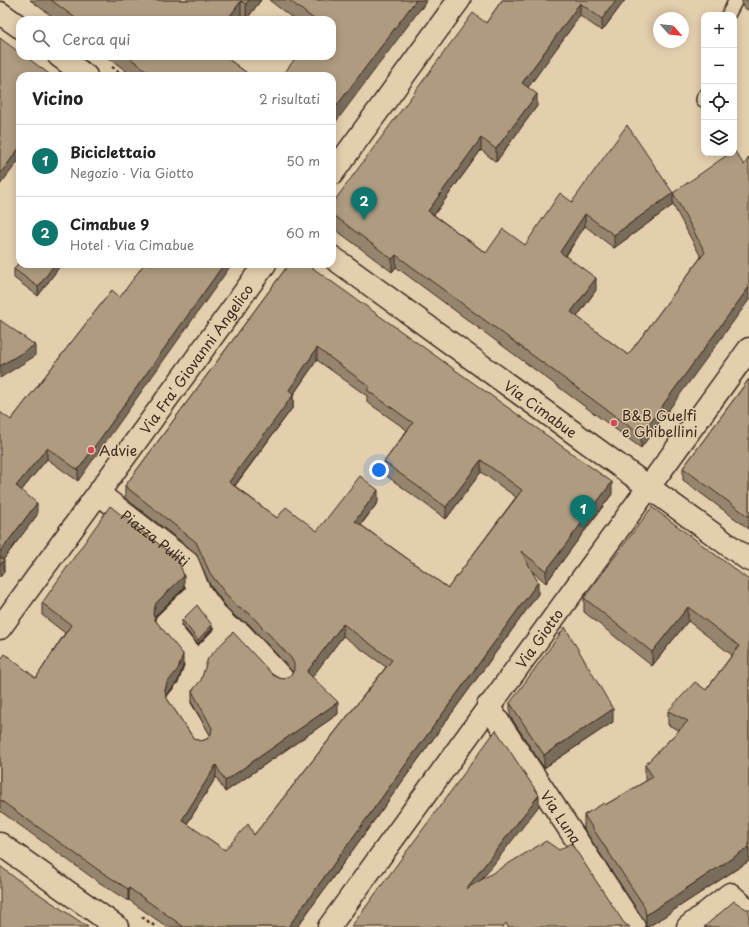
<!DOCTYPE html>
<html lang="it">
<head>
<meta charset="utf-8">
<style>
	body { margin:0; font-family:"Playpen Sans",sans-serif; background:#f2f2f2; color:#222 }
	.controls { position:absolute; right:12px; top:12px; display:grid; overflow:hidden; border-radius:8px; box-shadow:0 2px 10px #0003 }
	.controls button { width:36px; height:36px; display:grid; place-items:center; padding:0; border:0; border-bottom:1px solid #e0e0e0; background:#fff; color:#222; font:20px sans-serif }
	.compass { position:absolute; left:653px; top:12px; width:36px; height:36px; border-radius:50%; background:#fff; box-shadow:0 2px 10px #0003; rotate:117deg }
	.you { position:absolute; left:379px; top:470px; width:14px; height:14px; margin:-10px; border:3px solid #fff; border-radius:50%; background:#1a73e8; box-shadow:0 0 0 6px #1a73e833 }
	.badge { display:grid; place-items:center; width:26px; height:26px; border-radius:50%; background:#0f766e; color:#fff; font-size:13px; font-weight:700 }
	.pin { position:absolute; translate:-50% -33px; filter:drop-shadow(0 1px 2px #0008) }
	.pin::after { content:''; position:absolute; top:21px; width:14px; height:12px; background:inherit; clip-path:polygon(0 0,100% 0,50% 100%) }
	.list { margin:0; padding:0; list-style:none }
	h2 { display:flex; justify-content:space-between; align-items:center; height:52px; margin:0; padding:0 16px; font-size:17px }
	h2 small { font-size:13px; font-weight:400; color:#767676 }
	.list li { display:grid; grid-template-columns:26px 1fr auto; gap:12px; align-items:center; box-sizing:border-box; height:72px; padding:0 16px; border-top:1px solid #e0e0e0 }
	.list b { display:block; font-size:15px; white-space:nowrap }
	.list p { margin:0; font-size:13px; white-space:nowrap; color:#767676 }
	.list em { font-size:13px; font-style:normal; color:#767676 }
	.icon { flex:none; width:22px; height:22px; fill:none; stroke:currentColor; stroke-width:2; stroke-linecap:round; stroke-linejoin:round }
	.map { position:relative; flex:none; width:749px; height:927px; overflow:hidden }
	.search { position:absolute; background:#fff; box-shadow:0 2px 10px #0003; left:16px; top:16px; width:320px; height:44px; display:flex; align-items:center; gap:10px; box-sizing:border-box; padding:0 14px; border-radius:12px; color:#767676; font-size:15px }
	.panel { position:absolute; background:#fff; box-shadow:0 2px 10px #0003; left:16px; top:72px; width:320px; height:196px; border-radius:12px }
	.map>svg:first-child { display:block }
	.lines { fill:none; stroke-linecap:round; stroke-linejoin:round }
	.lane-casing { stroke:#3b2a1e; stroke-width:16 }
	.street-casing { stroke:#3b2a1e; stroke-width:25 }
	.path { stroke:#3b2a1e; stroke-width:2.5; stroke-dasharray:3 3; stroke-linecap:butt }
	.lane { stroke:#e3cead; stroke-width:13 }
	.street { stroke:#e3cead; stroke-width:22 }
	.wall { fill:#96856e; stroke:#3b2a1e; fill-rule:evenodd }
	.shaded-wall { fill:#7a6c5a; stroke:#3b2a1e }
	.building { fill:#af9b80; stroke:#3b2a1e; fill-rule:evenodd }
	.poi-dot { fill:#d1495b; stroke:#e3cead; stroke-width:1.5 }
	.labels { text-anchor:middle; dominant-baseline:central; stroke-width:3; stroke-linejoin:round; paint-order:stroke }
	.street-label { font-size:14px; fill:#3b2a1e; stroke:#e3cead }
	.poi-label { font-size:14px; fill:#3b2a1e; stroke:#e3cead; text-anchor:start }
</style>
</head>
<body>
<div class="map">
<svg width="749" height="927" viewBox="0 0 749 927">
	<rect width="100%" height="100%" fill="#e3cead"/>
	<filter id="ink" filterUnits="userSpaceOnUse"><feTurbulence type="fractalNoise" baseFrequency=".025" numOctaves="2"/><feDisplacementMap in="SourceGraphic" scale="8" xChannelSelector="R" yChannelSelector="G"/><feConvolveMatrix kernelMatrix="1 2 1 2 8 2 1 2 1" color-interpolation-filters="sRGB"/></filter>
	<g filter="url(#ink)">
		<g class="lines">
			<defs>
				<path id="lane" d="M728 15 736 0
					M703 100 704 96"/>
				<g id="street">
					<path d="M0 13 20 27"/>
					<path d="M59 56 86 76"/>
					<path d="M332 174 459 0"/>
					<path id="s1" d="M332 257 749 560"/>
					<path id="s2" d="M98 493 188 563 199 591 218 617 230 629 240 633 282 678"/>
					<path id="s3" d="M0 628 265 264"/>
					<path d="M197 663 165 624 199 591"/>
					<path id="s4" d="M488 706 634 927"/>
					<path d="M200 740 177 702 189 687 197 663 230 629"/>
					<path d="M0 844 117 927"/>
					<path id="s5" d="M329 927 749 349"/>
					<path d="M688 927 730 894 749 911"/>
				</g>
			</defs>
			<use href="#lane" class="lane-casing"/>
			<use href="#street" class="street-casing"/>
			<path class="path" d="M112 67 124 76
				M142 917 156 927"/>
			<use href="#lane" class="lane"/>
			<use href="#street" class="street"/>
		</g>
		<path class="wall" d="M30 0H261L246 20 241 16 239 20H57Z
			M269 0H427L421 9 332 20H295Z
			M502 0H625L602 31 580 16 528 87 537 106 496 162 481 150 434 215 486 253 525 245 572 202 673 193 744 165 641 448 396 267 392 272 332 227V204L486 23ZM673 205 701 257 628 355 577 317 596 290 566 256 585 226 614 248Z
			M742 0H749V11L742 6Z
			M106 56H224L251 76H133Z
			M60 264V266L38 296 14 278V269Z
			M289 264 612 494 546 583 533 572 538 594 297 927H167L129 900 128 901 97 881 0 811V661L36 678 65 633 42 615V603L184 588 156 615 155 619 183 666 178 681 167 694 166 697 194 739 201 741 207 739 210 735 192 703V691L273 675 279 678 284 679 291 675 293 672 291 670 249 624 237 618 228 609 210 585 196 553 125 498V486ZM317 360 367 396V402L407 430 384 462V474L446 519 481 472 516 497 448 588 361 525 378 502 317 531 277 518 235 486 293 407V395ZM343 636 386 667 254 835 225 850 187 824 216 777 225 792 338 714 312 677Z
			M112 290 78 481 47 459 21 491 37 515 3 560 4 572 0 577 11 420Z
			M749 379V529L683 480V468Z
			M749 580V861L648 927H646L644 920 584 829V815L605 805 646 781 645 779V765L679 730 668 725V711L706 690 732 655 688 621 652 666 584 612V598Z
			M182 620 212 629 198 644 182 625Z
			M510 703 613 722 544 768 510 716Z"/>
		<path class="shaded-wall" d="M249 0H261L246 20V4Z
			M416 0H427L332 127V112Z
			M616 0H625L602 31V19Z
			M241 1V16L239 20H227Z
			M580 3V16L522 96V83Z
			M537 94V106L496 162V149Z
			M481 138V150L428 223V211Z
			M20 147V159L0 185V174Z
			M673 193V205L614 248V235Z
			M585 214V226L560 264V252Z
			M396 255V267L392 272V259Z
			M55 264H60V266L38 296V287Z
			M224 264H232L78 481V470Z
			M596 278V290L571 325V312Z
			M749 287V300L641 448V435Z
			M35 345V356L0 378V366Z
			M317 348V360L293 395V407L229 493V482L289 390Z
			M47 448V459L16 497V486Z
			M481 460V472L446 519V507Z
			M612 482V494L546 583V571Z
			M378 490V502L355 532V521Z
			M37 503V515L0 564V552Z
			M4 560V572L0 577V565Z
			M184 576V588L156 615 153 626V614L156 603Z
			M538 582V594L297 927H288Z
			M688 607V621L652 666V652Z
			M343 624V636L307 684V672Z
			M212 625V629L198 644V640Z
			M183 654V666L178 681 167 694 165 702V690L167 683Z
			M338 702V714L225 792V781Z
			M613 709V722L544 768V755Z
			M216 765V777L182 832V820Z
			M539 795V806L466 900V889Z
			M749 847V861L648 927H646V915Z
			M129 888V900L128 901V889Z"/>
		<path class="building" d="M51 0H249L246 4 241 1 227 20H78Z
			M289 0H416L332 112V76H282L297 56H332V20H315Z
			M502 0H616L602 19 580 3 522 83 537 94 496 149 481 138 428 211 486 253 503 229 525 245 560 193 572 202 627 125 673 193 730 153H734V150L744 165 749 157V287L641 435 396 255 392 259 332 214V204L473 13 486 23ZM673 193 705 252 628 355 571 312 596 278 560 252 585 214 614 235Z
			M0 38 20 53V56H25L52 76H20V147L0 174Z
			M127 56H224L251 76H154Z
			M20 261V264H55L38 287 14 269Z
			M144 264H224L78 470 47 448 16 486 37 503 0 552V412L11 420 112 290 120 297Z
			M289 264H307L612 482 546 571 521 551 538 582 288 927H184L129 888 128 889 97 869 0 800V661L5 654 36 678 71 625 42 603 110 506 178 559 184 576 156 603 153 614 155 620 183 654 178 669 167 683 165 690 166 697 194 739 201 741 207 739 211 734 212 728 192 691 201 680 208 658 233 632 273 675 279 678 284 679 291 675 294 670V664L291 658 249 613 237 607 228 597 210 573 196 542 125 486ZM317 348 370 387 367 390 413 423 384 462 446 507 481 460 522 490 448 588 355 521 378 490 360 476 317 531 286 507 277 518 229 482 293 395 289 390ZM343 624 392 660 254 835 248 824 225 850 182 820 216 765 225 781 338 702 307 672Z
			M0 320 35 345 0 366Z
			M749 379V517L683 468Z
			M652 507 749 580V847L646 915 644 906 584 815 604 803 605 805 653 777 645 765 688 721 668 711 695 682 706 690 739 646 688 607 652 652 584 598Z
			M0 557 4 560 0 565Z
			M197 605 212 625 198 640 182 620Z
			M565 627 613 709 544 755 510 703Z
			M496 730 539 795 466 889 546 841 559 850 571 843 624 923 630 927H508L506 923 503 927H351Z
			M0 866 14 877 88 927H0Z
			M734 901 746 909H749V927H704Z"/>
	</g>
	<g class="poi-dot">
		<circle cx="614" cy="423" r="4"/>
		<circle cx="91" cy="450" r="4"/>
	</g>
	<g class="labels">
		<g class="street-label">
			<text stroke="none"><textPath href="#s3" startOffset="333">Via Fra' Giovanni Angelico</textPath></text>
			<text stroke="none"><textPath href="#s1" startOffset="258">Via Cimabue</textPath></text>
			<text stroke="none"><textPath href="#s2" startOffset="73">Piazza Puliti</textPath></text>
			<text stroke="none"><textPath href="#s5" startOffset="357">Via Giotto</textPath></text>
			<text stroke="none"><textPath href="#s4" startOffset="133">Via Luna</textPath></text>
		</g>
		<g class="poi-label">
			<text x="622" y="415">B&amp;B Guelfi<tspan x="622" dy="16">e Ghibellini</tspan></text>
			<text x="99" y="450">Advie</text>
		</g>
	</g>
</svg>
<div class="controls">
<button>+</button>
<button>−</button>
<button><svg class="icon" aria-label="locate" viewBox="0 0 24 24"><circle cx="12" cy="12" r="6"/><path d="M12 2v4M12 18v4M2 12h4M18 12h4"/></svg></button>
<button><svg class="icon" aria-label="layers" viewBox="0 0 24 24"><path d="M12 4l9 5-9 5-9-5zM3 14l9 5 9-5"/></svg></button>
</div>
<svg class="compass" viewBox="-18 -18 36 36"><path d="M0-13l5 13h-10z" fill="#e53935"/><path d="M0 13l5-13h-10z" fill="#767676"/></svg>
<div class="you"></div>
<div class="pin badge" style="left:583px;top:528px">1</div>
<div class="pin badge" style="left:364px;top:220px">2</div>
<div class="search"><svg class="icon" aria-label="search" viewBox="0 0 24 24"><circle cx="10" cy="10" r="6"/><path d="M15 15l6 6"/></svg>Cerca qui</div>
<section class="panel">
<h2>Vicino<small>2 risultati</small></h2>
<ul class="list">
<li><span class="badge">1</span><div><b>Biciclettaio</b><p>Negozio · Via Giotto</p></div><em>50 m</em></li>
<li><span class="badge">2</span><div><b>Cimabue 9</b><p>Hotel · Via Cimabue</p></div><em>60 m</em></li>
</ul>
</section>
</div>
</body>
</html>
